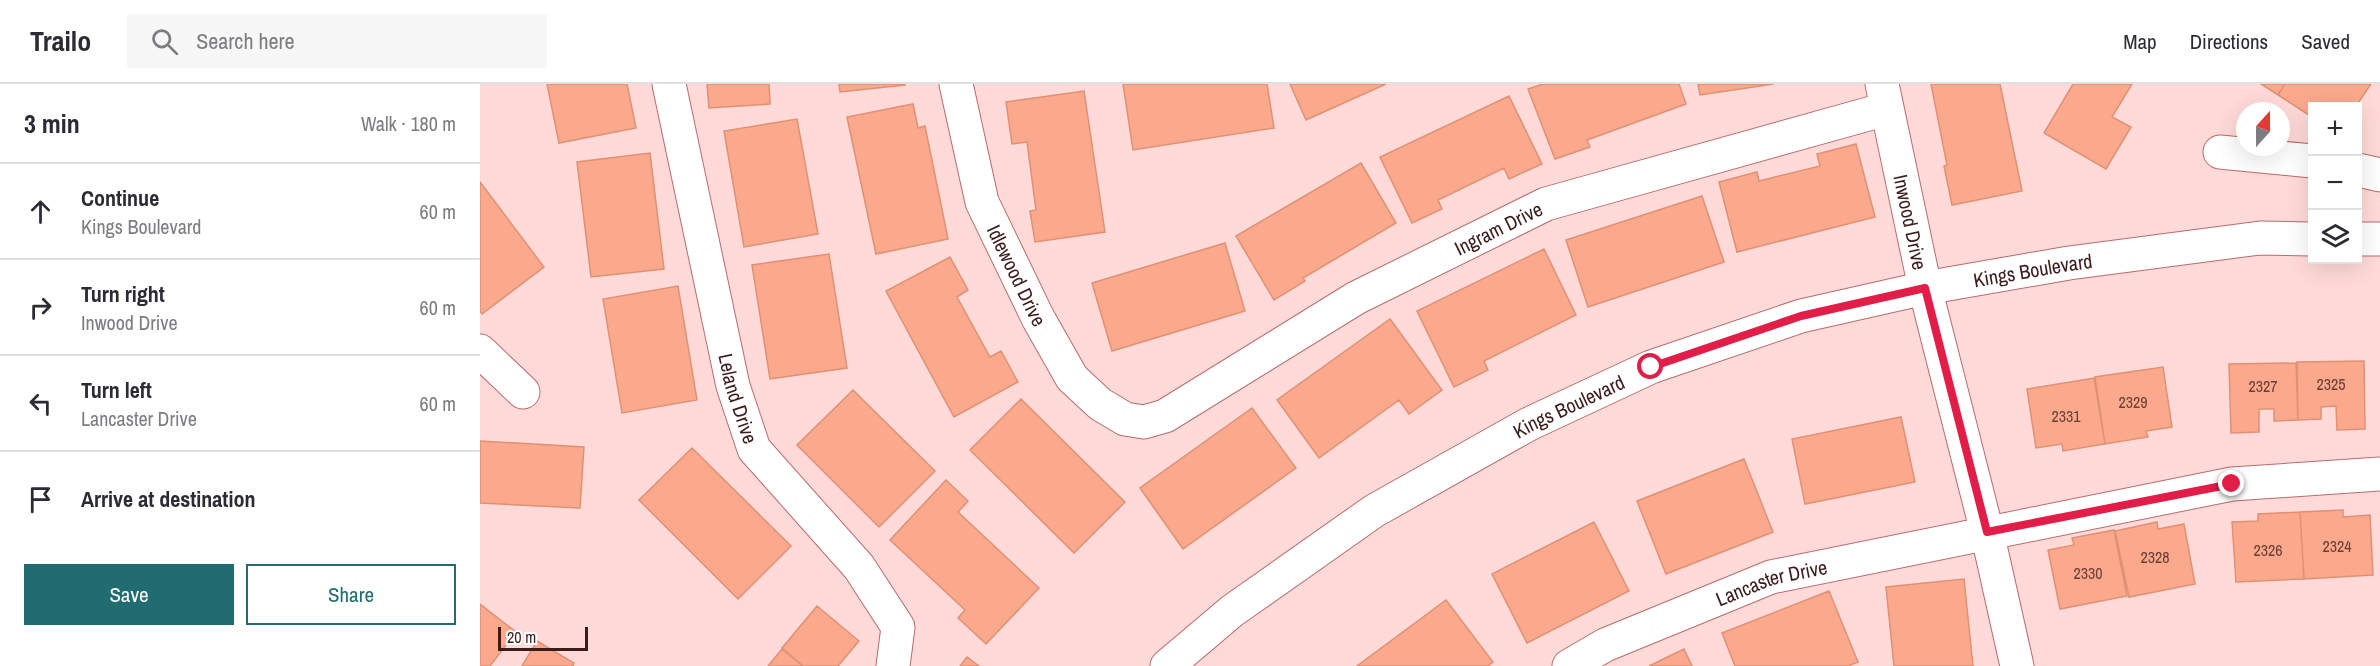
<!DOCTYPE html>
<html lang="en">
<head>
<meta charset="utf-8">
<style>
	body { margin:0; font-family:"Archivo Narrow",sans-serif; background:#f7f7f7; color:#2b2b33 }
	.controls { position:absolute; right:18px; top:18px; display:grid; overflow:hidden; border-radius:0px; box-shadow:0 6px 24px #0002 }
	.controls button { width:54px; height:54px; display:grid; place-items:center; padding:0; border:0; border-bottom:2px solid #e1e1e2; background:#fff; color:#2b2b33; font:30px sans-serif }
	.compass { position:absolute; left:1756px; top:18px; width:54px; height:54px; border-radius:50%; background:#fff; box-shadow:0 6px 24px #0002; rotate:21deg }
	.scale { position:absolute; left:18px; bottom:15px; width:90px; box-sizing:border-box; padding-left:6px; border:3px solid #3c1b1b; border-top:0; font-size:16px; line-height:21px; white-space:nowrap; color:#3c1b1b; -webkit-text-stroke:4px #fff; paint-order:stroke }
	.stop { position:absolute; width:18px; height:18px; margin:-14px; border:4px solid #e11d48; border-radius:50%; background:#fff }
	.stop.end { background:#e11d48; border-color:#fff; box-shadow:0 2px 6px #0008 }
	.list { margin:0; padding:0; list-style:none }
	h2 { display:flex; justify-content:space-between; align-items:center; height:78px; margin:0; padding:0 24px; font-size:26px }
	h2 small { font-size:20px; font-weight:400; color:#7c7c81 }
	.list li { display:grid; grid-template-columns:39px 1fr auto; gap:18px; align-items:center; box-sizing:border-box; height:96px; padding:0 24px; border-top:2px solid #e1e1e2 }
	.list b { display:block; font-size:22px; white-space:nowrap }
	.list p { margin:0; font-size:20px; white-space:nowrap; color:#7c7c81 }
	.list em { font-size:20px; font-style:normal; color:#7c7c81 }
	.actions { display:flex; gap:12px; padding:18px 24px }
	.actions a { flex:1; padding:14px 0; border:2px solid #206c70; border-radius:0px; text-align:center; font-size:21px; color:#206c70 }
	.actions .main { background:#206c70; color:#fff }
	.icon { flex:none; width:33px; height:33px; fill:none; stroke:currentColor; stroke-width:2; stroke-linecap:round; stroke-linejoin:round }
	.map { position:relative; flex:none; width:1900px; height:582px; overflow:hidden }
	header { display:flex; align-items:center; gap:36px; box-sizing:border-box; height:84px; padding:0 30px; background:#fff; border-bottom:2px solid #e1e1e2 }
	header strong { font-size:28px }
	nav { display:flex; gap:33px; margin-inline-start:auto; font-size:21px }
	.search { width:420px; height:54px; background:#f7f7f7; display:flex; align-items:center; gap:15px; box-sizing:border-box; padding:0 21px; border-radius:0px; color:#7c7c81; font-size:22px }
	main { display:flex }
	aside { flex:1; background:#fff }
	.map>svg:first-child { display:block }
	.building { fill:#faa98c; stroke:#e09074; stroke-width:1.5 }
	.lines { fill:none; stroke-linecap:round; stroke-linejoin:round }
	.minor-casing { stroke:#bc6a6a; stroke-width:35 }
	.minor { stroke:#fff; stroke-width:33 }
	.route { stroke:#e11d48; stroke-width:8 }
	.labels { text-anchor:middle; dominant-baseline:central; stroke-width:5; stroke-linejoin:round; paint-order:stroke }
	.number-label { font-size:16px; fill:#6c3e37 }
	.street-label { font-size:20px; fill:#3c1b1b; stroke:#fff }
</style>
</head>
<body>
<header>
<strong>Trailo</strong>
<div class="search"><svg class="icon" aria-label="search" viewBox="0 0 24 24"><circle cx="10" cy="10" r="6"/><path d="M15 15l6 6"/></svg>Search here</div>
<nav><a>Map</a><a>Directions</a><a>Saved</a></nav>
</header>
<main>
<aside>
<h2>3 min<small>Walk · 180 m</small></h2>
<ul class="list">
<li><svg class="icon" aria-label="ahead" viewBox="0 0 24 24"><path d="M12 20V5M6 11l6-6 6 6"/></svg><div><b>Continue</b><p>Kings Boulevard</p></div><em>60 m</em></li>
<li><svg class="icon" aria-label="right" viewBox="0 0 24 24"><path d="M7 20v-9h11M14 6l5 5-5 5"/></svg><div><b>Turn right</b><p>Inwood Drive</p></div><em>60 m</em></li>
<li><svg class="icon" aria-label="left" viewBox="0 0 24 24"><path d="M17 20v-9H6M10 6l-5 5 5 5"/></svg><div><b>Turn left</b><p>Lancaster Drive</p></div><em>60 m</em></li>
<li><svg class="icon" aria-label="arrive" viewBox="0 0 24 24"><path d="M6 21V4h12l-3 4 3 4H6"/></svg><div><b>Arrive at destination</b></div></li>
</ul>
<div class="actions"><a class="main">Save</a><a>Share</a></div>
</aside>
<div class="map">
<svg width="1900" height="582" viewBox="0 0 1900 582">
	<rect width="100%" height="100%" fill="#ffdad8"/>
	<path class="building" d="M67 0H147L156 44 79 59Z
		M227 0H289L290 20 229 24Z
		M359 0H425V1L360 8Z
		M643 0H787L794 44 653 66Z
		M810 0H906L826 36Z
		M1063 0H1199L1206 20 1107 56 1110 63 1075 75 1048 5Z
		M1218 0H1294L1220 11Z
		M1451 0H1520L1542 107 1472 121 1464 82 1467 81Z
		M1593 0H1652L1632 33 1651 43 1626 85 1564 49Z
		M1781 0H1805L1798 11Z
		M1805 0H1891L1876 22H1832V33L1798 11Z
		M604 7 625 148 555 158 550 127 556 126 547 58 532 60 526 18Z
		M1029 12 1062 80 1029 95 1024 84 958 116 962 125 932 139 900 73Z
		M433 20 438 44 445 42 468 155 396 170 367 33Z
		M317 35 338 150 264 163 244 47Z
		M1376 60 1395 133 1257 168 1239 98 1277 88 1279 97 1340 82 1337 70Z
		M170 69 184 185 111 193 97 78Z
		M881 79 916 139 823 194 825 197 794 216 756 152Z
		M0 98 64 183 2 230 0 227Z
		M1222 112 1244 178 1108 223 1086 156Z
		M745 159 765 227 632 267 612 199Z
		M1064 165 1096 231 1004 277 1008 286 974 303 937 227Z
		M349 170 367 284 290 295 272 181Z
		M470 173 488 206 477 213 510 273 521 267 538 298 474 333 406 207Z
		M198 202 217 316 142 329 123 215Z
		M910 235 962 306 929 330 919 316 839 374 797 316Z
		M1884 277 1885 345 1857 346 1856 322 1841 323V335L1818 336 1817 278Z
		M1816 279 1818 336 1794 337V325H1779V348L1751 349 1749 280Z
		M1683 283 1692 343 1666 347 1668 353 1625 360 1615 293Z
		M1614 294 1625 360 1583 367 1582 360 1556 364 1547 305Z
		M373 306 455 387 399 443 317 361Z
		M541 315 645 418 594 469 490 366Z
		M772 324 816 384 703 465 660 404Z
		M1421 333 1435 398 1325 420 1312 355Z
		M0 357 104 363 100 424 0 419Z
		M212 364 311 462 258 515 159 416Z
		M1264 375 1293 448 1186 490 1157 417Z
		M466 396 488 417 478 428 559 504 506 560 478 534 485 526 410 456Z
		M1863 426V433L1890 431 1893 491 1824 495 1820 428Z
		M1820 428 1824 495 1756 498 1752 438 1778 437V430Z
		M1114 438 1149 507 1047 559 1012 490Z
		M1677 438 1678 445 1704 440 1715 500 1649 513 1635 447Z
		M1634 446 1647 512 1580 525 1568 466 1594 461 1592 454Z
		M1484 495 1493 582H1414L1406 503Z
		M1349 507 1378 578 1368 582H1255L1242 549Z
		M966 516 1013 578 1008 582H877Z
		M0 520 36 548 10 582H0Z
		M337 522 379 557 358 582H323L302 564Z
		M57 557 94 579 93 582H42Z
		M302 565 323 582H288Z
		M1204 565 1212 582H1169Z
		M487 573 499 582H480Z"/>
	<g class="lines">
		<defs>
			<g id="minor">
				<path id="s1" d="M189 0 253 302 274 365 379 483 418 543 413 582"/>
				<path id="s2" d="M476 0 502 118 558 234 592 294 620 320 645 335 664 338 685 332 876 214 1066 120 1406 25"/>
				<path id="s3" d="M1402 0 1445 204 1507 448 1537 582"/>
				<path d="M1740 68 1832 77"/>
				<path d="M1878 86 1900 91"/>
				<path d="M1878 155H1900"/>
				<path d="M0 267 43 308"/>
				<path id="s4" d="M687 582 752 527 894 427 1049 340 1171 283 1321 232 1445 204 1589 179 1780 154 1832 155"/>
				<path id="s5" d="M1089 582 1125 561 1291 493 1752 400 1900 390"/>
			</g>
		</defs>
		<use href="#minor" class="minor-casing"/>
		<use href="#minor" class="minor"/>
	</g>
	<g class="lines">
		<path class="route" d="M1171 283 1321 232 1445 204 1507 448 1752 400"/>
	</g>
	<g class="labels">
		<g class="number-label">
			<text x="1851" y="300">2325</text>
			<text x="1783" y="302">2327</text>
			<text x="1653" y="318">2329</text>
			<text x="1586" y="332">2331</text>
			<text x="1857" y="462">2324</text>
			<text x="1788" y="466">2326</text>
			<text x="1675" y="473">2328</text>
			<text x="1608" y="489">2330</text>
		</g>
		<g class="street-label">
			<text stroke="none"><textPath href="#s3" startOffset="141">Inwood Drive</textPath></text>
			<text stroke="none"><textPath href="#s2" startOffset="810">Ingram Drive</textPath></text>
			<text stroke="none"><textPath href="#s4" startOffset="966">Kings Boulevard</textPath></text>
			<text stroke="none"><textPath href="#s2" startOffset="202">Idlewood Drive</textPath></text>
			<text stroke="none"><textPath href="#s1" startOffset="322">Leland Drive</textPath></text>
			<text stroke="none"><textPath href="#s4" startOffset="480">Kings Boulevard</textPath></text>
			<text stroke="none"><textPath href="#s5" startOffset="220">Lancaster Drive</textPath></text>
		</g>
	</g>
</svg>
<div class="controls">
<button>+</button>
<button>−</button>
<button><svg class="icon" aria-label="layers" viewBox="0 0 24 24"><path d="M12 4l9 5-9 5-9-5zM3 14l9 5 9-5"/></svg></button>
</div>
<svg class="compass" viewBox="-18 -18 36 36"><path d="M0-13l5 13h-10z" fill="#e53935"/><path d="M0 13l5-13h-10z" fill="#7c7c81"/></svg>
<div class="scale">20 m</div>
<div class="stop" style="left:1171px;top:283px"></div>
<div class="stop end" style="left:1752px;top:400px"></div>
</div>
</main>
</body>
</html>
